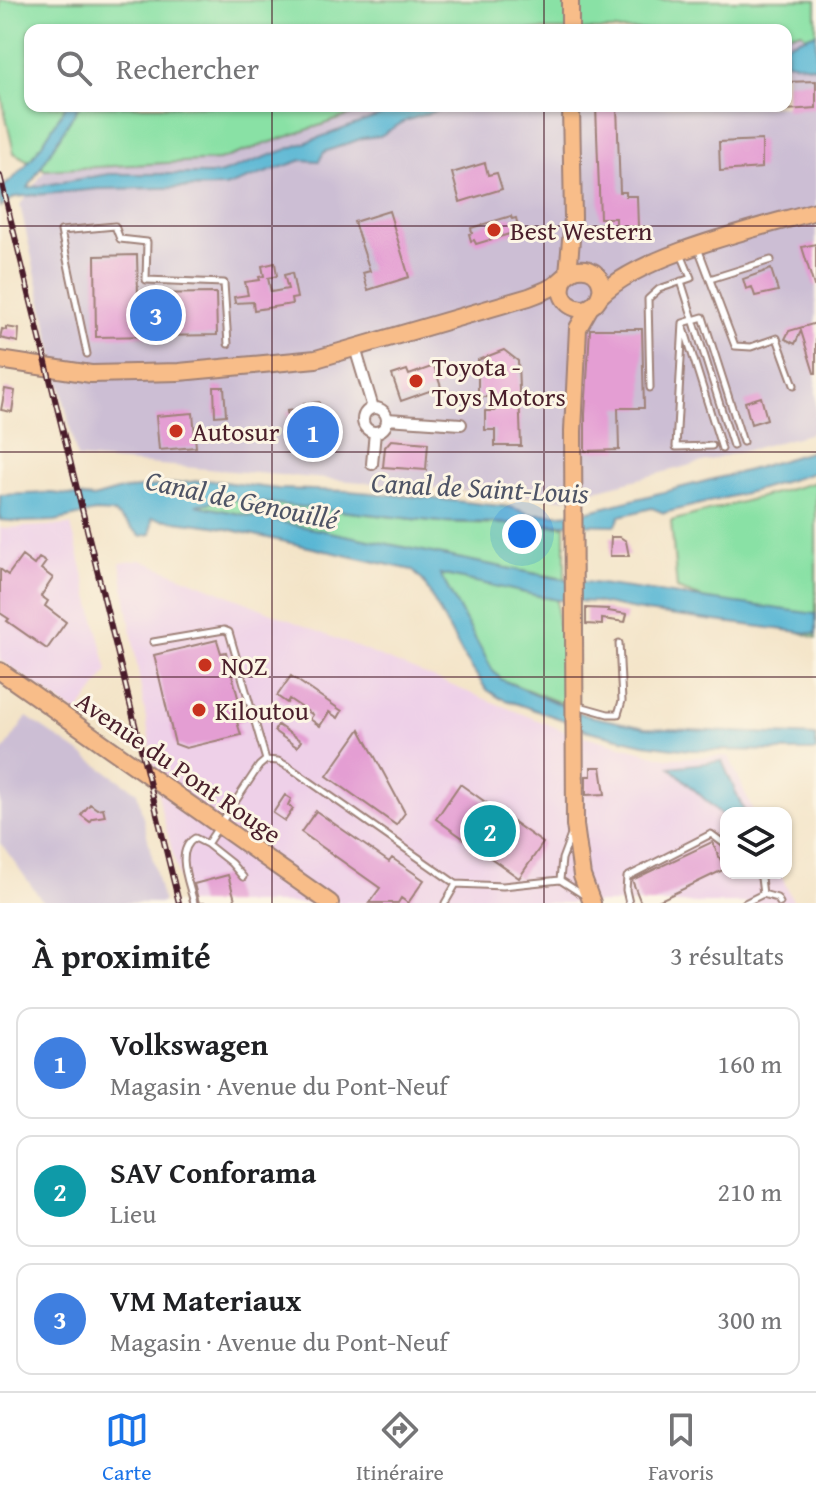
<!DOCTYPE html>
<html lang="fr">
<head>
<meta charset="utf-8">
<style>
	body { margin:0; font-family:"Gentium Book Plus",serif; background:#f2f2f2; color:#202124 }
	.controls { position:absolute; right:24px; bottom:24px; display:grid; overflow:hidden; border-radius:16px; box-shadow:0 2px 6px #0004 }
	.controls button { width:72px; height:72px; display:grid; place-items:center; padding:0; border:0; border-bottom:2px solid #e0e0e0; background:#fff; color:#202124; font:40px sans-serif }
	.you { position:absolute; left:522px; top:534px; width:28px; height:28px; margin:-20px; border:6px solid #fff; border-radius:50%; background:#1a73e8; box-shadow:0 0 0 12px #1a73e833 }
	.badge { display:grid; place-items:center; width:52px; height:52px; border-radius:50%; background:#1a73e8; color:#fff; font-size:26px; font-weight:700 }
	.pin { position:absolute; translate:-50% -50%; border:4px solid #fff; box-shadow:0 2px 8px #0006 }
	.list { margin:0; padding:0; list-style:none }
	h2 { display:flex; justify-content:space-between; align-items:center; height:104px; margin:0; padding:0 32px; font-size:34px }
	h2 small { font-size:26px; font-weight:400; color:#757577 }
	.list li { display:grid; grid-template-columns:52px 1fr auto; gap:24px; align-items:center; box-sizing:border-box; height:112px; margin:0 16px 16px; padding:0 16px; border:2px solid #e0e0e0; border-radius:16px }
	.list b { display:block; font-size:30px; white-space:nowrap }
	.list p { margin:0; font-size:26px; white-space:nowrap; color:#757577 }
	.list em { font-size:26px; font-style:normal; color:#757577 }
	.icon { flex:none; width:44px; height:44px; fill:none; stroke:currentColor; stroke-width:2; stroke-linecap:round; stroke-linejoin:round }
	.map { position:relative; flex:none; width:816px; height:903px; overflow:hidden }
	.search { position:absolute; background:#fff; box-shadow:0 2px 6px #0004; left:24px; right:24px; top:24px; height:88px; display:flex; align-items:center; gap:20px; box-sizing:border-box; padding:0 28px; border-radius:16px; color:#757577; font-size:30px }
	.sheet { height:488px; background:#fff }
	nav { display:flex; justify-content:space-around; align-items:center; box-sizing:border-box; height:112px; border-top:2px solid #e0e0e0; background:#fff; font-size:22px; color:#757577 }
	nav a { display:grid; justify-items:center; gap:4px }
	nav .on { color:#1a73e8 }
	.map>svg:first-child { display:block }
	.built { fill:#eed0e8 }
	.industrial { fill:#ccbed4 }
	.green { fill:#89e1a5; stroke:#6a8068; stroke-width:2 }
	.water { fill:#56b6d4; stroke:#506a80; stroke-width:2 }
	.building { fill:#e49ed3 }
	.lines { fill:none; stroke-linecap:round; stroke-linejoin:round }
	.lane-casing { stroke:#9e8178; stroke-width:9 }
	.street-casing { stroke:#9e8178; stroke-width:14 }
	.primary-casing { stroke:#9e8178; stroke-width:20 }
	.lane { stroke:#fff; stroke-width:5 }
	.street { stroke:#fff; stroke-width:10 }
	.primary { stroke:#f8bd89; stroke-width:16 }
	.rail-casing { stroke:#4a1f2b; stroke-width:6 }
	.rail { stroke:#fcf5e5; stroke-width:3; stroke-dasharray:9; stroke-linecap:butt }
	.grid { fill:none; stroke:#4a1f2b; stroke-width:2; stroke-opacity:0.55 }
	.poi-dot { fill:#c8321e; stroke:#fcf5e5; stroke-width:3 }
	.labels { text-anchor:middle; dominant-baseline:central; stroke-width:6; stroke-linejoin:round; paint-order:stroke }
	.poi-label { font-size:26px; fill:#4a1f2b; stroke:#fcf5e5; text-anchor:start }
	.street-label { font-size:26px; fill:#4a1f2b; stroke:#fcf5e5 }
	.water-label { font-size:28px; font-style:italic; fill:#4e5466; stroke:#fcf5e5 }
</style>
</head>
<body>
<div class="map">
<svg width="816" height="903" viewBox="0 0 816 903">
	<rect width="100%" height="100%" fill="#fcf5e5"/>
	<filter id="ink" filterUnits="userSpaceOnUse"><feTurbulence type="fractalNoise" baseFrequency=".0125" numOctaves="2"/><feDisplacementMap in="SourceGraphic" scale="16" xChannelSelector="R" yChannelSelector="G"/><feConvolveMatrix kernelMatrix="1 2 1 2 8 2 1 2 1" color-interpolation-filters="sRGB"/></filter>
	<filter id="wash" filterUnits="userSpaceOnUse"><feTurbulence type="fractalNoise" baseFrequency=".006" numOctaves="4" result="noise"/><feDisplacementMap in="SourceGraphic" scale="32" xChannelSelector="R" yChannelSelector="G"/><feGaussianBlur stdDeviation="1.8" result="paint"/><feColorMatrix in="noise" values="0 0 0 0 0 0 0 0 0 0 0 0 0 0 0 0 0 1.4 0 .05"/><feComposite in="paint" operator="in"/></filter>
	<g filter="url(#wash)">
		<rect width="100%" height="100%" fill="#f3e3c6"/>
		<path class="built" d="M71 525 108 671 77 714 0 660V528Z
			M141 560 562 730 666 758 729 756 754 813H726V873H780L794 903H186L161 809 120 563Z"/>
		<path class="industrial" d="M802 31 816 50V432L562 499 77 458 20 205 45 170 219 160 377 106H786V34Z
			M27 717 137 792 163 903H44L0 842V756Z"/>
		<path class="green" d="M0 0H816V50L802 32 786 34V30H30V106H377L219 160 45 170 14 153 0 90Z
			M816 482V638L677 589 671 521Z
			M229 499 440 522 565 526V579L444 557 193 505Z
			M439 573 557 600V623L564 631 566 705 502 680 493 671Z"/>
		<path class="water" d="M816 33V67L786 62V44Z
			M66 106H79L28 188 109 174H219L406 106H450L405 121 380 136 363 138 324 152 319 161 302 160 225 187 98 189 15 197 0 207V189C30 168 47 136 66 106Z
			M816 450V472L757 490 664 513 652 508 620 516 616 525 440 522 229 499 196 505 556 578 816 614V634L646 612 595 602 557 600 440 574 493 671 502 680 585 715 645 728 816 736V751L689 750 644 744 585 730 564 720 500 698 486 689 463 655 423 581 412 570 214 526 152 518 151 534 141 536 114 513 95 512 55 521 22 522 0 520V495L52 493 93 498 121 490 207 480 278 489 348 491 418 497 510 507 530 514H560L586 512 749 470Z
			M722 761 745 813H726V819L670 767Z"/>
		<g id="blocks">
			<path class="building" d="M816 81V108L786 110V82Z
				M596 106H617L620 192H626V196H637L638 227H616V218H600Z
				M762 140V168L720 171 719 142Z
				M485 163 488 175 497 173 502 189 460 202 452 173Z
				M389 211 409 277 368 290 363 273 370 271 354 222Z
				M511 216 512 219 516 218 518 226 514 227 516 232 476 244 474 240 471 241 469 234 472 233 471 228Z
				M816 244V286H814L802 247Z
				M137 255 138 294 216 293 217 335 96 337 95 256Z
				M275 263 277 276 268 278 271 292 288 289 284 275 292 273 297 298 291 299 292 304 254 310 253 302 235 303 234 297 248 295 245 282 260 280 259 277 264 276 262 266Z
				M771 269 778 291 755 296 752 287 746 289 743 279Z
				M816 323V373H814L801 331 795 344 785 339 789 331Z
				M6 327 19 329 18 342 0 338 2 329 6 330Z
				M590 329H642L644 408H618L619 450 585 451V414Z
				M504 350 518 361 521 446H495V430H485V411H495V397H478V360Z
				M434 366 441 387 401 401 392 375 407 370 409 375Z
				M214 387H224L226 415 215 416Z
				M5 389 15 391 12 412 1 410Z
				M761 397 767 419 751 424 745 402Z
				M319 402 322 426 336 425 338 446 331 447 332 452 312 455 310 438 291 440 287 411 305 409 304 404Z
				M193 413 196 447 159 450 156 416Z
				M391 440 428 443 426 470 383 467 385 447Z
				M611 537H620L626 541 629 556H610Z
				M22 556 34 565 39 558 46 562 41 569 53 578 41 596 48 601 45 606 66 622 47 649 7 621 9 619 0 613V569L8 575Z
				M586 608 609 609 608 611 627 614 625 622 602 619V625L586 624Z
				M217 640 221 653 226 652 244 720 237 722 241 735 186 748 175 744 154 655Z
				M291 676 342 711 338 718 329 712 320 726 310 719 313 715 289 699 287 703 277 696Z
				M278 725 301 741 297 747 274 731Z
				M360 729 405 813 396 825 327 776Z
				M591 767H601L605 794 586 795V776H591Z
				M460 784 543 843 519 878 436 819Z
				M285 795 291 799 288 805 293 809 285 821 273 813Z
				M90 804 97 809 103 808 105 816 93 818 90 822 81 815Z
				M316 811 389 862 392 858 424 880 408 903 401 898 398 903H369L380 888 301 832Z
				M712 842 725 869 654 903H641L632 880Z
				M228 875 236 903H199L194 884Z"/>
		</g>
	</g>
	<g filter="url(#ink)">
		<use href="#blocks" fill-opacity="0" stroke="#9e8178" stroke-width="2"/>
		<g class="lines">
			<defs>
				<path id="lane" d="M698 248 735 346 751 347 777 338 794 385
					M710 279 771 260
					M681 281 733 446
					M684 328 722 449
					M87 354 61 231 115 226 120 239 147 242 146 280 224 283 228 344
					M650 388 648 299 659 289 691 278 681 254
					M712 446 676 447 683 323 703 317 743 442
					M153 642 224 630 229 632 266 760
					M576 705 608 714H618L622 701 619 643
					M243 877 231 863 207 844 259 766 266 760 278 761 289 767 456 884 503 886 560 880 585 896
					M560 880 562 859 571 835
					M763 894 777 898 780 903
					M194 903C189 882 174 851 195 838L207 844
					M445 903 456 884
					M629 903 626 890 627 877 711 834 726 845
					M745 903 763 894 761 878 758 873"/>
				<path id="street" d="M355 348 373 408
					M363 420a12 12 0 1 1 24 0a12 12 0 1 1-24 0Z
					M387 419 461 424
					M372 464 375 432"/>
				<path id="primary" d="M570 0V30
					M568 273 573 218 571 106
					M600 296C641 254 758 228 816 211
					M590 307 578 328 573 431 575 825 582 876 592 903
					M0 360 91 374 179 372 316 359 529 297C537 294 545 291 552 287 561 282 568 271 578 269 604 265 611 300 585 309 566 309 556 294 565 277
					M0 671 330 903"/>
			</defs>
			<use href="#lane" class="lane-casing"/>
			<use href="#street" class="street-casing"/>
			<use href="#primary" class="primary-casing"/>
			<use href="#lane" class="lane"/>
			<use href="#street" class="street"/>
			<use href="#primary" class="primary"/>
			<defs>
				<path id="rail" d="M0 176 179 903"/>
			</defs>
			<use href="#rail" class="rail-casing"/>
			<use href="#rail" class="rail"/>
		</g>
	</g>
	<path class="grid" d="M272 0V30M544 0V30M272 106V903M544 106V903M0 226H816M0 452H816M0 677H816"/>
	<g class="poi-dot">
		<circle cx="494" cy="230" r="8"/>
		<circle cx="416" cy="381" r="8"/>
		<circle cx="176" cy="431" r="8"/>
		<circle cx="205" cy="665" r="8"/>
		<circle cx="199" cy="710" r="8"/>
	</g>
	<g class="labels">
		<g class="poi-label">
			<text x="510" y="230">Best Western</text>
			<text x="432" y="366">Toyota -<tspan x="432" dy="30">Toys Motors</tspan></text>
			<text x="192" y="431">Autosur</text>
			<text x="221" y="665">NOZ</text>
			<text x="215" y="710">Kiloutou</text>
		</g>
		<g class="street-label">
			<text transform="translate(179 767) rotate(35)">Avenue du Pont Rouge</text>
		</g>
		<g class="water-label">
			<text transform="translate(480 487) rotate(3)">Canal de Saint-Louis</text>
			<text transform="translate(242 499) rotate(12)">Canal de Genouillé</text>
		</g>
	</g>
</svg>
<div class="controls">
<button><svg class="icon" aria-label="layers" viewBox="0 0 24 24"><path d="M12 4l9 5-9 5-9-5zM3 14l9 5 9-5"/></svg></button>
</div>
<div class="you"></div>
<div class="pin badge" style="left:313px;top:432px;background:#3f7fe0">1</div>
<div class="pin badge" style="left:490px;top:831px;background:#0f9aa8">2</div>
<div class="pin badge" style="left:156px;top:315px;background:#3f7fe0">3</div>
<div class="search"><svg class="icon" aria-label="search" viewBox="0 0 24 24"><circle cx="10" cy="10" r="6"/><path d="M15 15l6 6"/></svg>Rechercher</div>
</div>
<section class="sheet">
<h2>À proximité<small>3 résultats</small></h2>
<ul class="list">
<li><span class="badge" style="background:#3f7fe0">1</span><div><b>Volkswagen</b><p>Magasin · Avenue du Pont-Neuf</p></div><em>160 m</em></li>
<li><span class="badge" style="background:#0f9aa8">2</span><div><b>SAV Conforama</b><p>Lieu</p></div><em>210 m</em></li>
<li><span class="badge" style="background:#3f7fe0">3</span><div><b>VM Materiaux</b><p>Magasin · Avenue du Pont-Neuf</p></div><em>300 m</em></li>
</ul>
</section>
<nav>
<a class="on"><svg class="icon" aria-label="map" viewBox="0 0 24 24"><path d="M3 6l6-2 6 2 6-2v14l-6 2-6-2-6 2zM9 4v14M15 6v14"/></svg>Carte</a>
<a><svg class="icon" aria-label="directions" viewBox="0 0 24 24"><path d="M12 3l9 9-9 9-9-9zM9 14v-3h6M13 9l2 2-2 2"/></svg>Itinéraire</a>
<a><svg class="icon" aria-label="saved" viewBox="0 0 24 24"><path d="M7 4h10v16l-5-4-5 4z"/></svg>Favoris</a>
</nav>
</body>
</html>
